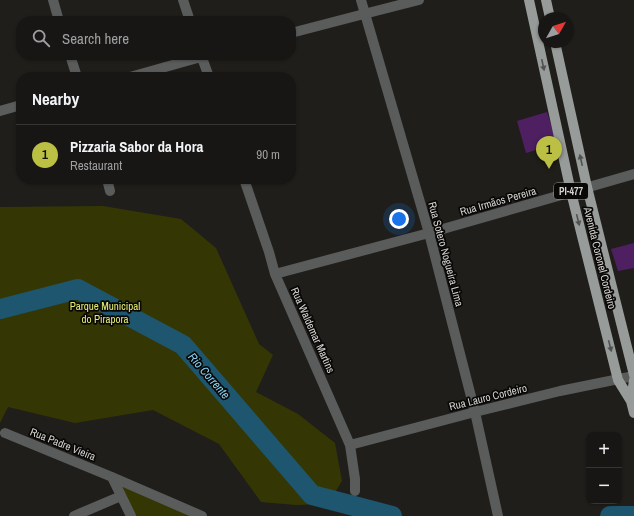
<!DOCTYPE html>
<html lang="en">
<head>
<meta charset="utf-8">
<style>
	body { margin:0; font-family:"Archivo Narrow",sans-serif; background:#242322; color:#f1f3f6 }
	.controls { position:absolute; right:12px; bottom:12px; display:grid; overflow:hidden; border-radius:8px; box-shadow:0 1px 3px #0004 }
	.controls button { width:36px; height:36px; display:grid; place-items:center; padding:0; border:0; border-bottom:1px solid #363534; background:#171614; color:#f1f3f6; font:20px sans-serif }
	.compass { position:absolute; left:538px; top:12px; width:36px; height:36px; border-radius:50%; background:#171614; box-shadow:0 1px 3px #0004; rotate:51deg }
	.you { position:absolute; left:399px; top:219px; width:14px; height:14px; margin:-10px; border:3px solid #fff; border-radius:50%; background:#1a73e8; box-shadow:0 0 0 6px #1a73e833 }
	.badge { display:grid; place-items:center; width:26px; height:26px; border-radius:50%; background:#bbc044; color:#111; font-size:13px; font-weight:700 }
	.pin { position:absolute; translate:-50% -33px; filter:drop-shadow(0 1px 2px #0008) }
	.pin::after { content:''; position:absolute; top:21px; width:14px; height:12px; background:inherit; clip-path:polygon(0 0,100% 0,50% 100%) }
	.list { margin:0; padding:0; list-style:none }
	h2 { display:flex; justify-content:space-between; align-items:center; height:52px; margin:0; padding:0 16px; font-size:17px }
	h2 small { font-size:13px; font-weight:400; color:#9e9fa0 }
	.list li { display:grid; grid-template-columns:26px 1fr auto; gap:12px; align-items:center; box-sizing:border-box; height:60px; padding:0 16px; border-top:1px solid #363534 }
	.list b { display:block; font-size:15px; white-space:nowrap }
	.list p { margin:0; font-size:13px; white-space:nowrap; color:#9e9fa0 }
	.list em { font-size:13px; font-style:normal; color:#9e9fa0 }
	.icon { flex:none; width:22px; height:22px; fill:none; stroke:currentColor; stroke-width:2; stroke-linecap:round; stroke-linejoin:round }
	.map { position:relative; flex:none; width:634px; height:516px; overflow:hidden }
	.search { position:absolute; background:#171614; box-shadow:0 1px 3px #0004; left:16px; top:16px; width:280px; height:44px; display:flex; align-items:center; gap:10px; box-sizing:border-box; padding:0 14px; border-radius:16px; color:#9e9fa0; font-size:15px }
	.panel { position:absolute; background:#171614; box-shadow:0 1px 3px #0004; left:16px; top:72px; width:280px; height:112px; border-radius:16px }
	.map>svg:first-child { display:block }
	.green { fill:#343704 }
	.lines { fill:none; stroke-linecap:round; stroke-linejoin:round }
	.river { stroke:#1d566e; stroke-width:20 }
	.building { fill:#4f2061 }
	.minor { stroke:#5a5c5b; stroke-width:10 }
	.tertiary { stroke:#5a5c5b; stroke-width:10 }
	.primary { stroke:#979b99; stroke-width:10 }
	.oneway { fill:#505250 }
	.labels { text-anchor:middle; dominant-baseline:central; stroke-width:3.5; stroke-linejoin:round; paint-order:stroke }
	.shield { fill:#090807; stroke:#979694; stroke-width:1 }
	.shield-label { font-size:10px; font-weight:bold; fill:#d4d3d1 }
	.street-label { font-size:11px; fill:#d4d3d1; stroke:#090807 }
	.park-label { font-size:11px; fill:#e3ec72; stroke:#090807 }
	.water-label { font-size:12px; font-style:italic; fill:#86d0f2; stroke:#090807 }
</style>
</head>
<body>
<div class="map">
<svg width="634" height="516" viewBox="0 0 634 516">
	<rect width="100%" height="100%" fill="#1f1e1a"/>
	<path class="green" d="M103 206 181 219 216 248 259 344 273 355 256 392 298 414 335 443 342 481 328 504 296 505 261 502 219 444 153 410 75 423 8 407 0 423V207Z
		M114 479 193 516H134Z"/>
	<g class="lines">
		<path class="river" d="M0 309 78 289 183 345 312 495 392 516
			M610 516H634"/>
	</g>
	<path class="building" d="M547 112 557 144 526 153 517 121Z
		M634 243V268L618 271 611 249Z"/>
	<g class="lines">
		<path class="minor" d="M53 0 59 21
			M183 0 190 21
			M291 33 364 14
			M70 55 77 77
			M201 55 209 77
			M130 77 208 55
			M0 111 21 105
			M107 179 110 191
			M244 179 269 252 275 274 350 445 355 479V491
			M275 274 429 233 634 174
			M5 433 112 477 202 516
			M350 445 475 412
			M112 477 131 516
			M74 516 121 496"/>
		<path class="tertiary" d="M361 0 429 233 475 412 498 516
			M364 14 419 0
			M475 412 560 391 634 376"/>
		<path class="primary" d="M529 0 571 192 618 380 631 401 634 413
			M546 0 550 18
			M555 42 587 187 634 375
			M631 401 634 380"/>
	</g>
	<defs><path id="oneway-solid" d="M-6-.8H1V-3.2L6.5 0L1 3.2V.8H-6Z"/></defs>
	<g class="oneway">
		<use href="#oneway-solid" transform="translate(543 65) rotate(78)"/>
		<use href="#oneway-solid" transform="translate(581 160) rotate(-103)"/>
		<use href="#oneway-solid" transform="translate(578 220) rotate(76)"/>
		<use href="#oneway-solid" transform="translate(610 346) rotate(76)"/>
	</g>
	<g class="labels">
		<rect class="shield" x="554" y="183" width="34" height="16" rx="3"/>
		<g class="shield-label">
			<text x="571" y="191">PI-477</text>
		</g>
		<g class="street-label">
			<text transform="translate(498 201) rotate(-16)">Rua Irmãos Pereira</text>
			<text transform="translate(446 254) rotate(75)">Rua Sotero Nogueira Lima</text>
			<text transform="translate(600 258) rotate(76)">Avenida Coronel Cordeiro</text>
			<text transform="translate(313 330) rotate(66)">Rua Waldemar Martins</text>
			<text transform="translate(488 397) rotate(-14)">Rua Lauro Cordeiro</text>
			<text transform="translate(63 444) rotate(22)">Rua Padre Vieira</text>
		</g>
		<g class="park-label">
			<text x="105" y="306">Parque Municipal<tspan x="105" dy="13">do Pirapora</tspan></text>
		</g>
		<g class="water-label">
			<text transform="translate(209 376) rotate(49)">Rio Corrente</text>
		</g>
	</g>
</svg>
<div class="controls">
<button>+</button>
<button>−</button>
</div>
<svg class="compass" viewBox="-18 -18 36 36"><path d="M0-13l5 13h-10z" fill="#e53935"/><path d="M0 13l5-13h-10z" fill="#9e9fa0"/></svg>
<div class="you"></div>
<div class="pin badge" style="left:549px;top:169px">1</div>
<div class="search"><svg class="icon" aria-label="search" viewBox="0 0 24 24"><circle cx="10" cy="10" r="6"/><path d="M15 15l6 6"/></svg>Search here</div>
<section class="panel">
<h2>Nearby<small></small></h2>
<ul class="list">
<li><span class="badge">1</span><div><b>Pizzaria Sabor da Hora</b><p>Restaurant</p></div><em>90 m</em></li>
</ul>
</section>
</div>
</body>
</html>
